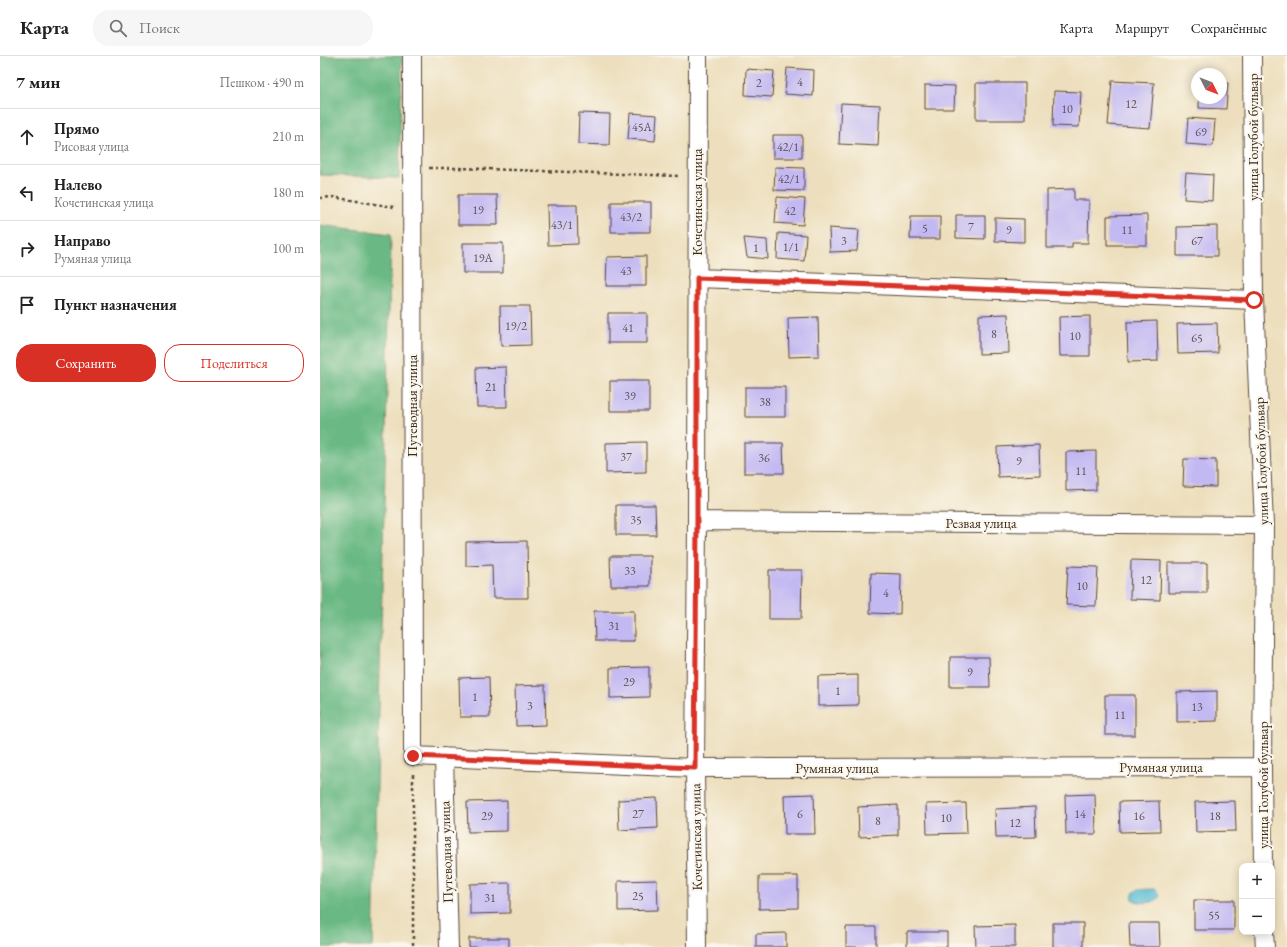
<!DOCTYPE html>
<html lang="ru">
<head>
<meta charset="utf-8">
<style>
	body { margin:0; font-family:"EB Garamond",serif; background:#f6f6f6; color:#222 }
	.controls { position:absolute; right:12px; bottom:12px; display:grid; overflow:hidden; border-radius:8px; box-shadow:0 2px 10px #0003 }
	.controls button { width:36px; height:36px; display:grid; place-items:center; padding:0; border:0; border-bottom:1px solid #e0e0e0; background:#fff; color:#222; font:20px sans-serif }
	.compass { position:absolute; left:871px; top:12px; width:36px; height:36px; border-radius:50%; background:#fff; box-shadow:0 2px 10px #0003; rotate:132deg }
	.stop { position:absolute; width:12px; height:12px; margin:-9px; border:3px solid #d93025; border-radius:50%; background:#fff }
	.stop.end { background:#d93025; border-color:#fff; box-shadow:0 1px 4px #0008 }
	.list { margin:0; padding:0; list-style:none }
	h2 { display:flex; justify-content:space-between; align-items:center; height:52px; margin:0; padding:0 16px; font-size:17px }
	h2 small { font-size:13px; font-weight:400; color:#767676 }
	.list li { display:grid; grid-template-columns:26px 1fr auto; gap:12px; align-items:center; box-sizing:border-box; height:56px; padding:0 16px; border-top:1px solid #e0e0e0 }
	.list b { display:block; font-size:15px; white-space:nowrap }
	.list p { margin:0; font-size:13px; white-space:nowrap; color:#767676 }
	.list em { font-size:13px; font-style:normal; color:#767676 }
	.actions { display:flex; gap:8px; padding:12px 16px }
	.actions a { flex:1; padding:9px 0; border:1px solid #d93025; border-radius:16px; text-align:center; font-size:14px; color:#d93025 }
	.actions .main { background:#d93025; color:#fff }
	.icon { flex:none; width:22px; height:22px; fill:none; stroke:currentColor; stroke-width:2; stroke-linecap:round; stroke-linejoin:round }
	.map { position:relative; flex:none; width:967px; height:891px; overflow:hidden }
	header { display:flex; align-items:center; gap:24px; box-sizing:border-box; height:56px; padding:0 20px; background:#fff; border-bottom:1px solid #e0e0e0 }
	header strong { font-size:19px }
	nav { display:flex; gap:22px; margin-inline-start:auto; font-size:14px }
	.search { width:280px; height:36px; background:#f6f6f6; display:flex; align-items:center; gap:10px; box-sizing:border-box; padding:0 14px; border-radius:16px; color:#767676; font-size:15px }
	main { display:flex }
	aside { flex:1; background:#fff }
	.map>svg:first-child { display:block }
	.forest { fill:#6ab984; stroke:#527251 }
	.water { fill:#55bbd3; stroke:#487278 }
	.building { fill:#c3b9f2 }
	.lines { fill:none; stroke-linecap:round; stroke-linejoin:round }
	.minor-casing { stroke:#564536; stroke-width:20 }
	.path { stroke:#564536; stroke-width:2.5; stroke-dasharray:3 3; stroke-linecap:butt }
	.minor { stroke:#fff; stroke-width:18 }
	.route { stroke:#d93025; stroke-width:5 }
	.labels { text-anchor:middle; dominant-baseline:central; stroke-width:4; stroke-linejoin:round; paint-order:stroke }
	.number-label { font-size:12px; fill:#5d4e53 }
	.street-label { font-size:14px; fill:#3b2a1e; stroke:#fbf7ec }
</style>
</head>
<body>
<header>
<strong>Карта</strong>
<div class="search"><svg class="icon" aria-label="search" viewBox="0 0 24 24"><circle cx="10" cy="10" r="6"/><path d="M15 15l6 6"/></svg>Поиск</div>
<nav><a>Карта</a><a>Маршрут</a><a>Сохранённые</a></nav>
</header>
<main>
<aside>
<h2>7 мин<small>Пешком · 490 m</small></h2>
<ul class="list">
<li><svg class="icon" aria-label="ahead" viewBox="0 0 24 24"><path d="M12 20V5M6 11l6-6 6 6"/></svg><div><b>Прямо</b><p>Рисовая улица</p></div><em>210 m</em></li>
<li><svg class="icon" aria-label="left" viewBox="0 0 24 24"><path d="M17 20v-9H6M10 6l-5 5 5 5"/></svg><div><b>Налево</b><p>Кочетинская улица</p></div><em>180 m</em></li>
<li><svg class="icon" aria-label="right" viewBox="0 0 24 24"><path d="M7 20v-9h11M14 6l5 5-5 5"/></svg><div><b>Направо</b><p>Румяная улица</p></div><em>100 m</em></li>
<li><svg class="icon" aria-label="arrive" viewBox="0 0 24 24"><path d="M6 21V4h12l-3 4 3 4H6"/></svg><div><b>Пункт назначения</b></div></li>
</ul>
<div class="actions"><a class="main">Сохранить</a><a>Поделиться</a></div>
</aside>
<div class="map">
<svg width="967" height="891" viewBox="0 0 967 891">
	<rect width="100%" height="100%" fill="#fbf7ec"/>
	<filter id="ink" filterUnits="userSpaceOnUse"><feTurbulence type="fractalNoise" baseFrequency=".025" numOctaves="2"/><feDisplacementMap in="SourceGraphic" scale="8" xChannelSelector="R" yChannelSelector="G"/><feConvolveMatrix kernelMatrix="1 2 1 2 8 2 1 2 1" color-interpolation-filters="sRGB"/></filter>
	<filter id="wash" filterUnits="userSpaceOnUse"><feTurbulence type="fractalNoise" baseFrequency=".012" numOctaves="4" result="noise"/><feDisplacementMap in="SourceGraphic" scale="16" xChannelSelector="R" yChannelSelector="G"/><feGaussianBlur stdDeviation="0.9" result="paint"/><feColorMatrix in="noise" values="0 0 0 0 0 0 0 0 0 0 0 0 0 0 0 0 0 1.4 0 .05"/><feComposite in="paint" operator="in"/></filter>
	<g filter="url(#wash)">
		<rect width="100%" height="100%" fill="#eddfbd"/>
		<path class="forest" d="M0 0H82L79 122 0 119Z
			M0 169 71 178 53 891H0Z"/>
		<path class="water" d="M834 833C851 845 821 851 813 843 810 831 826 834 834 833Z"/>
		<g id="blocks">
			<path class="building" d="M467 12 494 14 493 40 465 38Z
				M426 13 454 15 452 41 425 39Z
				M792 25 834 27 830 72 788 69Z
				M656 27H705V64H656Z
				M901 27H908L906 53 879 52V42H901Z
				M605 29 635 30 634 53H605Z
				M734 35 761 36 759 71 733 70Z
				M521 47 560 49 558 90 519 88Z
				M259 57 290 58 289 89 258 88Z
				M310 57 337 59 335 85 308 83Z
				M868 62 895 64 893 90 866 88Z
				M453 79H482V102H453Z
				M455 111 484 112V135L454 134Z
				M866 117 893 119 892 145 864 143Z
				M754 133V144H769L768 187H752V192H727V134Z
				M138 139H177L178 169H138Z
				M457 141 485 143 483 169 455 167Z
				M291 146H331V176H291Z
				M227 149H257L258 188 228 189Z
				M636 159H665V183L636 182Z
				M827 159V189H787V160Z
				M591 160H620V183H590Z
				M675 162 704 163V186L675 185Z
				M897 170V200H857V171Z
				M509 172 539 174 537 195 510 196Z
				M458 177 486 179 484 205 457 203Z
				M424 182 447 184 448 203 427 201Z
				M143 187H183V217H143Z
				M326 200V230H286L287 201Z
				M180 250H210L211 289 181 290Z
				M288 257H327V287H288Z
				M688 258 689 297 659 298V259Z
				M770 260V300H740L739 261Z
				M498 261 499 300 469 301 468 262Z
				M837 265 838 305 808 306 807 266Z
				M897 267 898 297 858 298 857 268Z
				M186 311 187 351H157L156 312Z
				M290 325H329V355H290Z
				M425 331H465V361H425Z
				M326 386V416L286 417V387Z
				M424 387H463L464 417H424Z
				M719 389 720 419 678 421 677 391Z
				M776 395V434L746 435V396Z
				M864 403 896 404V431L863 430Z
				M296 449H335L336 479H296Z
				M207 485 208 542H173L172 509 146 510V486Z
				M290 500H330V530H291Z
				M811 504 841 505 840 544 810 543Z
				M848 507H887V537H848Z
				M748 510 778 511 776 550 746 549Z
				M449 514H482L481 563H449Z
				M551 517 581 518 580 558 550 557Z
				M274 555H314V585H275Z
				M630 601H669L670 631H630Z
				M329 611V641L290 642V612Z
				M538 619V649L498 650V620Z
				M169 621 170 661H140L139 622Z
				M225 629 226 669 196 670 195 630Z
				M897 635V665L857 666V636Z
				M785 639H815V679H785Z
				M494 738 495 778H465L464 739Z
				M775 738 776 778H746L745 739Z
				M337 742 338 772 299 774 298 744Z
				M187 745V775L148 776 147 746Z
				M839 745 840 775 800 776 799 746Z
				M915 745 916 775 876 776 875 746Z
				M646 747 647 777 607 778 606 748Z
				M578 749V779L539 781 538 751Z
				M715 751 716 781 676 782 675 753Z
				M439 820H478V852L439 853Z
				M337 824 338 854 298 855V825Z
				M190 827V857L150 858V828Z
				M874 844H914V874H874Z
				M733 867H763V891H733Z
				M809 867H839L840 891H810Z
				M695 869V891H656L655 870Z
				M526 871H556V891H526Z
				M587 876H627V891H587Z
				M466 877V891H436V878Z
				M149 882H189V891H149Z"/>
		</g>
	</g>
	<g filter="url(#ink)">
		<use href="#blocks" fill-opacity="0" stroke="#564536" stroke-width="1"/>
		<g class="lines">
			<defs>
				<path id="minor" d="M92 0 93 700 375 712 942 711
					M932 0 934 244 944 469 942 711 943 810
					M377 222 934 244
					M377 465 944 469
					M124 701 129 891
					M944 876 945 891
					M377 891 375 712 377 465 378 0"/>
			</defs>
			<use href="#minor" class="minor-casing"/>
			<path class="path" d="M109 112H138L359 120
				M0 142 12 141 74 151
				M93 718V891"/>
			<use href="#minor" class="minor"/>
		</g>
	</g>
	<g class="lines" filter="url(#ink)">
		<path class="route" d="M93 700 375 712 377 465V222L934 244"/>
	</g>
	<g class="labels">
		<g class="number-label">
			<text x="480" y="26">4</text>
			<text x="439" y="27">2</text>
			<text x="811" y="48">12</text>
			<text x="747" y="53">10</text>
			<text x="322" y="71">45А</text>
			<text x="881" y="76">69</text>
			<text x="468" y="91">42/1</text>
			<text x="469" y="123">42/1</text>
			<text x="158" y="154">19</text>
			<text x="470" y="155">42</text>
			<text x="311" y="161">43/2</text>
			<text x="242" y="169">43/1</text>
			<text x="651" y="171">7</text>
			<text x="605" y="172">5</text>
			<text x="689" y="174">9</text>
			<text x="807" y="174">11</text>
			<text x="524" y="185">3</text>
			<text x="877" y="185">67</text>
			<text x="471" y="191">1/1</text>
			<text x="436" y="192">1</text>
			<text x="163" y="202">19А</text>
			<text x="306" y="215">43</text>
			<text x="196" y="270">19/2</text>
			<text x="308" y="272">41</text>
			<text x="674" y="278">8</text>
			<text x="755" y="280">10</text>
			<text x="877" y="282">65</text>
			<text x="171" y="331">21</text>
			<text x="310" y="340">39</text>
			<text x="445" y="346">38</text>
			<text x="306" y="401">37</text>
			<text x="444" y="402">36</text>
			<text x="699" y="405">9</text>
			<text x="761" y="415">11</text>
			<text x="316" y="464">35</text>
			<text x="310" y="515">33</text>
			<text x="826" y="524">12</text>
			<text x="762" y="530">10</text>
			<text x="566" y="537">4</text>
			<text x="294" y="570">31</text>
			<text x="650" y="616">9</text>
			<text x="309" y="626">29</text>
			<text x="518" y="635">1</text>
			<text x="155" y="641">1</text>
			<text x="210" y="650">3</text>
			<text x="877" y="651">13</text>
			<text x="800" y="659">11</text>
			<text x="318" y="758">27</text>
			<text x="480" y="758">6</text>
			<text x="760" y="758">14</text>
			<text x="167" y="760">29</text>
			<text x="819" y="760">16</text>
			<text x="895" y="760">18</text>
			<text x="626" y="762">10</text>
			<text x="558" y="765">8</text>
			<text x="695" y="767">12</text>
			<text x="318" y="840">25</text>
			<text x="170" y="842">31</text>
			<text x="894" y="859">55</text>
		</g>
		<g class="street-label">
			<text transform="translate(933 81) rotate(-90)">улица Голубой бульвар</text>
			<text transform="translate(377 146) rotate(-90)">Кочетинская улица</text>
			<text transform="translate(92 350) rotate(-90)">Путеводная улица</text>
			<text transform="translate(941 405) rotate(-92)">улица Голубой бульвар</text>
			<text x="661" y="467">Резвая улица</text>
			<text x="841" y="711">Румяная улица</text>
			<text x="517" y="712">Румяная улица</text>
			<text transform="translate(943 729) rotate(-90)">улица Голубой бульвар</text>
			<text transform="translate(376 781) rotate(-91)">Кочетинская улица</text>
			<text transform="translate(126 796) rotate(-92)">Путеводная улица</text>
		</g>
	</g>
</svg>
<div class="controls">
<button>+</button>
<button>−</button>
</div>
<svg class="compass" viewBox="-18 -18 36 36"><path d="M0-13l5 13h-10z" fill="#e53935"/><path d="M0 13l5-13h-10z" fill="#767676"/></svg>
<div class="stop" style="left:934px;top:244px"></div>
<div class="stop end" style="left:93px;top:700px"></div>
</div>
</main>
</body>
</html>
